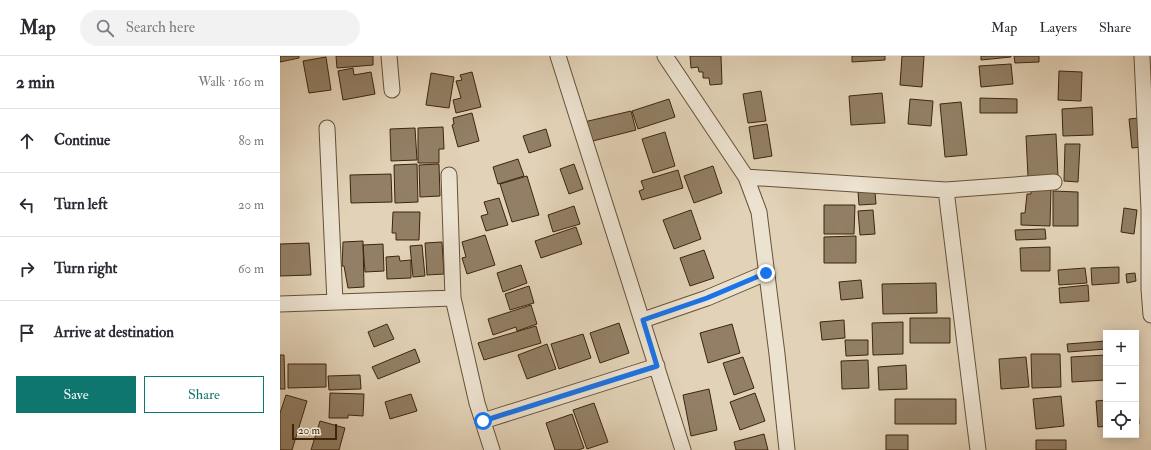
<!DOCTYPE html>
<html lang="en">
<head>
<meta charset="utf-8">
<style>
	body { margin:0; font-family:"IM FELL Double Pica",serif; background:#f2f2f3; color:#2b2b33 }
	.controls { position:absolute; right:12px; bottom:12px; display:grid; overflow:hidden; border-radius:0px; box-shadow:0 2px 10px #0003 }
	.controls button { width:36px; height:36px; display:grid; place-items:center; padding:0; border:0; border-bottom:1px solid #e1e1e2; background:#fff; color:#2b2b33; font:20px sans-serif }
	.scale { position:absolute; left:12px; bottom:10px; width:45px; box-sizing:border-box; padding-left:4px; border:2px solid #3c260d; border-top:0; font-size:11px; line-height:14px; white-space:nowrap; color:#3c260d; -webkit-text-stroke:3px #ece2d0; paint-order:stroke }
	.stop { position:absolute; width:12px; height:12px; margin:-9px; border:3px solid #1a73e8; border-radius:50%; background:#fff }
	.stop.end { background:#1a73e8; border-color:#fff; box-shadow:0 1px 4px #0008 }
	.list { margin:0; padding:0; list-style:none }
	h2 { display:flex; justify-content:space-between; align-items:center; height:52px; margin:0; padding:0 16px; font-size:17px }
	h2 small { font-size:13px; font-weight:400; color:#7c7c81 }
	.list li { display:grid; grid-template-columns:26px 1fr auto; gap:12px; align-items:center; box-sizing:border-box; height:64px; padding:0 16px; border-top:1px solid #e1e1e2 }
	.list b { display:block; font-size:15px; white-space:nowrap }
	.list em { font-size:13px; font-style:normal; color:#7c7c81 }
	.actions { display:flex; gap:8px; padding:12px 16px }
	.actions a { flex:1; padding:9px 0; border:1px solid #0f766e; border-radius:0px; text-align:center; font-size:14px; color:#0f766e }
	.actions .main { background:#0f766e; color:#fff }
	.icon { flex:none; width:22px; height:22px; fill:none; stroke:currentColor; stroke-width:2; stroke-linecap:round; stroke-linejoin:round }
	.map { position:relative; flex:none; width:871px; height:394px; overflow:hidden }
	header { display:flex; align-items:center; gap:24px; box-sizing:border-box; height:56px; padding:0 20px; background:#fff; border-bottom:1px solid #e1e1e2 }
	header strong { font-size:19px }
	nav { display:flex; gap:22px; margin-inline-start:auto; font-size:14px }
	.search { width:280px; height:36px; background:#f2f2f3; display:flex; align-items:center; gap:10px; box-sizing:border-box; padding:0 14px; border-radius:22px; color:#7c7c81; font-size:15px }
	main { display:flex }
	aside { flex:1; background:#fff }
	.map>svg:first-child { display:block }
	.building { fill:#927f65; stroke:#3c260d }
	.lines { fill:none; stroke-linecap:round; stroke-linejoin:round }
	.street-casing { stroke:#665138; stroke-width:17 }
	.street { stroke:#ece2d0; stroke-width:15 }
	.route { stroke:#1a73e8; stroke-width:5 }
</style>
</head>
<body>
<header>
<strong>Map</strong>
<div class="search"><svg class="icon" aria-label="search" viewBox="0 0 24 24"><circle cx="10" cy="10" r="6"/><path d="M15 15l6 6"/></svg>Search here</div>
<nav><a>Map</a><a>Layers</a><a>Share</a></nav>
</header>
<main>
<aside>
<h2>2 min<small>Walk · 160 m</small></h2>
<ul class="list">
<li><svg class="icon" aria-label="ahead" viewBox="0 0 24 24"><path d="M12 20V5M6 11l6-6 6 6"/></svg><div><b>Continue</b></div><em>80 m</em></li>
<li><svg class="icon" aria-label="left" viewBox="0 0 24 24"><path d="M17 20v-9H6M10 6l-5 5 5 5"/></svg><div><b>Turn left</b></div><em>20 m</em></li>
<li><svg class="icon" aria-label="right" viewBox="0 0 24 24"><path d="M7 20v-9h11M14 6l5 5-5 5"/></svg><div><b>Turn right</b></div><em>60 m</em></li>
<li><svg class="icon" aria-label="arrive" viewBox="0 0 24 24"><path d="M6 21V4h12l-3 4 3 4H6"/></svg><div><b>Arrive at destination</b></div></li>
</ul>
<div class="actions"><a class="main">Save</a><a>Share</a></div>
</aside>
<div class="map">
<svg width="871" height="394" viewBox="0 0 871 394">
	<rect width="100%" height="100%" fill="#e2d2b7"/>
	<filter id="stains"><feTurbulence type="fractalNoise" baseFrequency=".005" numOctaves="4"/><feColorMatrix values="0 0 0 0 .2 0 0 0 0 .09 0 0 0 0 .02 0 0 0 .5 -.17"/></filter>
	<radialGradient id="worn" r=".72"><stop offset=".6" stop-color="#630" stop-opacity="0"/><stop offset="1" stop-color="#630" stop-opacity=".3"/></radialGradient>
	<path class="building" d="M0 0H19V2L0 6Z
		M56 0H93V9L57 12Z
		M410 0H441L442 28 430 29 429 22H423V16H419L418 11 411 12Z
		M572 0H605V4L572 6Z
		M622 0H644L642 31 620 29Z
		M701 0H731V1L701 4Z
		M734 0H759V6L735 7Z
		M46 1 51 34 29 37 23 5Z
		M731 8 733 28 701 31 699 10Z
		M73 12 74 19 91 16 95 38 63 44 58 15Z
		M779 15 802 16 801 45 778 44Z
		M192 16 201 51 176 57 173 44 181 42 176 25 182 24 180 19Z
		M151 17 174 21 169 52 146 49Z
		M481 35 486 65 468 67 463 38Z
		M602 37 605 67 571 69 569 40Z
		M700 42 737 43V57H700Z
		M389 43 395 61 358 73 352 55Z
		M630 43 653 45 651 70 628 68Z
		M681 46 687 99 665 101 660 48Z
		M812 51 813 79 783 80 782 53Z
		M351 55 356 74 309 86 304 66Z
		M192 57 199 85 178 91 172 69 174 68 173 62Z
		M859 62 862 91 852 92 849 63Z
		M487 68 492 100 474 103 469 71Z
		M163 71 164 93H159V107H138V72Z
		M135 72 137 104 111 105 110 73Z
		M266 73 271 90 249 97 243 80Z
		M385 76 395 110 373 117 362 83Z
		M776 78 778 120 748 121 746 80Z
		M785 88H800L798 126 784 125Z
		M238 103 244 120 218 128 213 111Z
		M137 108 138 146 115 147 114 109Z
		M159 108 160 140 140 141 139 109Z
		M294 108 303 133 289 138 280 113Z
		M433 110 442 137 414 147 404 120Z
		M398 114 403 132 362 144 359 135 364 133 361 125Z
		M111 118 112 146 71 147 70 119Z
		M247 120 259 159 232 166 220 128Z
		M771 133 770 170 741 169V157H745L747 138H751V134Z
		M773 135 798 136V170H773Z
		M578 136H595L596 148 579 149Z
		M219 142 228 169 206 175 201 160 208 158 204 146Z
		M544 149H575L574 178H544Z
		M294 150 300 168 273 176 268 159Z
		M844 152 857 154 854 178 841 176Z
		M411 154 421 183 394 193 383 164Z
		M593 154 595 178 580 179 578 155Z
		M113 156H140L139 184H116V177H112Z
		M296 171 302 188 261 202 255 185Z
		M765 173 766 183 736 184 735 174Z
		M205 179 215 209 187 218 182 202 186 201 182 186Z
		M576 180V207H544V181Z
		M83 185 84 231 68 232 64 210H62L63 186Z
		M162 186 164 218 147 219 145 187Z
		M29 187 31 219 0 220V188Z
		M103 188 104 215 85 216 83 189Z
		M142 189 145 220 133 221 130 190Z
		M770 191V215H741L740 192Z
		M424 194 434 222 410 230 400 202Z
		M119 200 120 205 131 204V222L107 223 106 201Z
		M241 209 247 227 223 236 217 217Z
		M839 211V227L812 229 811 212Z
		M805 212 807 227 779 229 778 214Z
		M855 217 856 225 847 227 846 218Z
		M581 224 583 242 561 244 559 226Z
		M656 227 657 257 603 258 602 228Z
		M808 229 809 245 780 247 779 232Z
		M249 230 254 247 230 254 225 238Z
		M251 249 257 268 237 275 236 271 213 279 208 263Z
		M630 262H670V287H630Z
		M564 264 565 282 542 284 540 266Z
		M623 266V298L593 299 592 267Z
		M339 267 349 297 320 307 310 277Z
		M107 268 114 283 94 291 88 276Z
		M452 268 460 297 428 307 420 277Z
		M256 270 261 287 204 304 198 287Z
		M303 278 311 302 279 313 271 288Z
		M565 284H588V299L566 300Z
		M826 285V293L788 296 787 288Z
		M267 288 276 313 247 323 238 299Z
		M135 293 140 306 98 323 92 311Z
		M751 298H780L781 331 752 332Z
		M0 299H4L5 333H0Z
		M826 299V324L792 326 791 301Z
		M463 301 474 332 454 339 443 307Z
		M746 301 749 331 721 333 719 303Z
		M588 304 589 332 562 333 561 305Z
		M8 308H46V331L8 332Z
		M626 309 627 333 599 334 598 311Z
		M80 319 81 333 49 334 48 320Z
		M429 333 437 374 411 380 403 339Z
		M50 337 84 338 83 360 68 359V362H49Z
		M475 337 485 365 460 374 450 346Z
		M131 338 137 355 110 363 105 346Z
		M6 339 27 345 12 394H0V357Z
		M781 340 784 370 756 373 753 343Z
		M615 343H676V368H615Z
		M826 344V370L818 371 816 345Z
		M314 347 328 386 307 393 293 354Z
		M856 351H858L859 368H856Z
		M292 358 304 392 298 394H275L266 367Z
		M40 365 65 372 59 394H31Z
		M484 378 488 394H456L454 386Z
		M606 379H628V394H606Z
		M756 384H786V394H756Z"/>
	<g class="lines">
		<defs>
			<path id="street" d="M109 0 112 34
				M278 0 403 394
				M385 0 466 121 479 156 497 298 507 394
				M862 0 869 154V233L871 259
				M47 72 55 246
				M169 119 173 242 197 347 212 394
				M466 121 666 134 774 126
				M666 134 698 394
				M0 248 173 242
				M363 264 427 242 486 217
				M203 365 377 310"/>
		</defs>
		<use href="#street" class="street-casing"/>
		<use href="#street" class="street"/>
	</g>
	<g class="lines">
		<path class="route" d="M203 365 377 310 363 264 427 242 486 217"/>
	</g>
	<rect width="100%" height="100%" filter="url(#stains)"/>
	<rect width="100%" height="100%" fill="url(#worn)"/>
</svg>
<div class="controls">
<button>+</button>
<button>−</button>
<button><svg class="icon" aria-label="locate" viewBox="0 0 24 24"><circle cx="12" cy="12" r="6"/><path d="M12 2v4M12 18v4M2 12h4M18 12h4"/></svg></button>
</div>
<div class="scale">20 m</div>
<div class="stop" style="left:203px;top:365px"></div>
<div class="stop end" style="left:486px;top:217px"></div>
</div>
</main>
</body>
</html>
